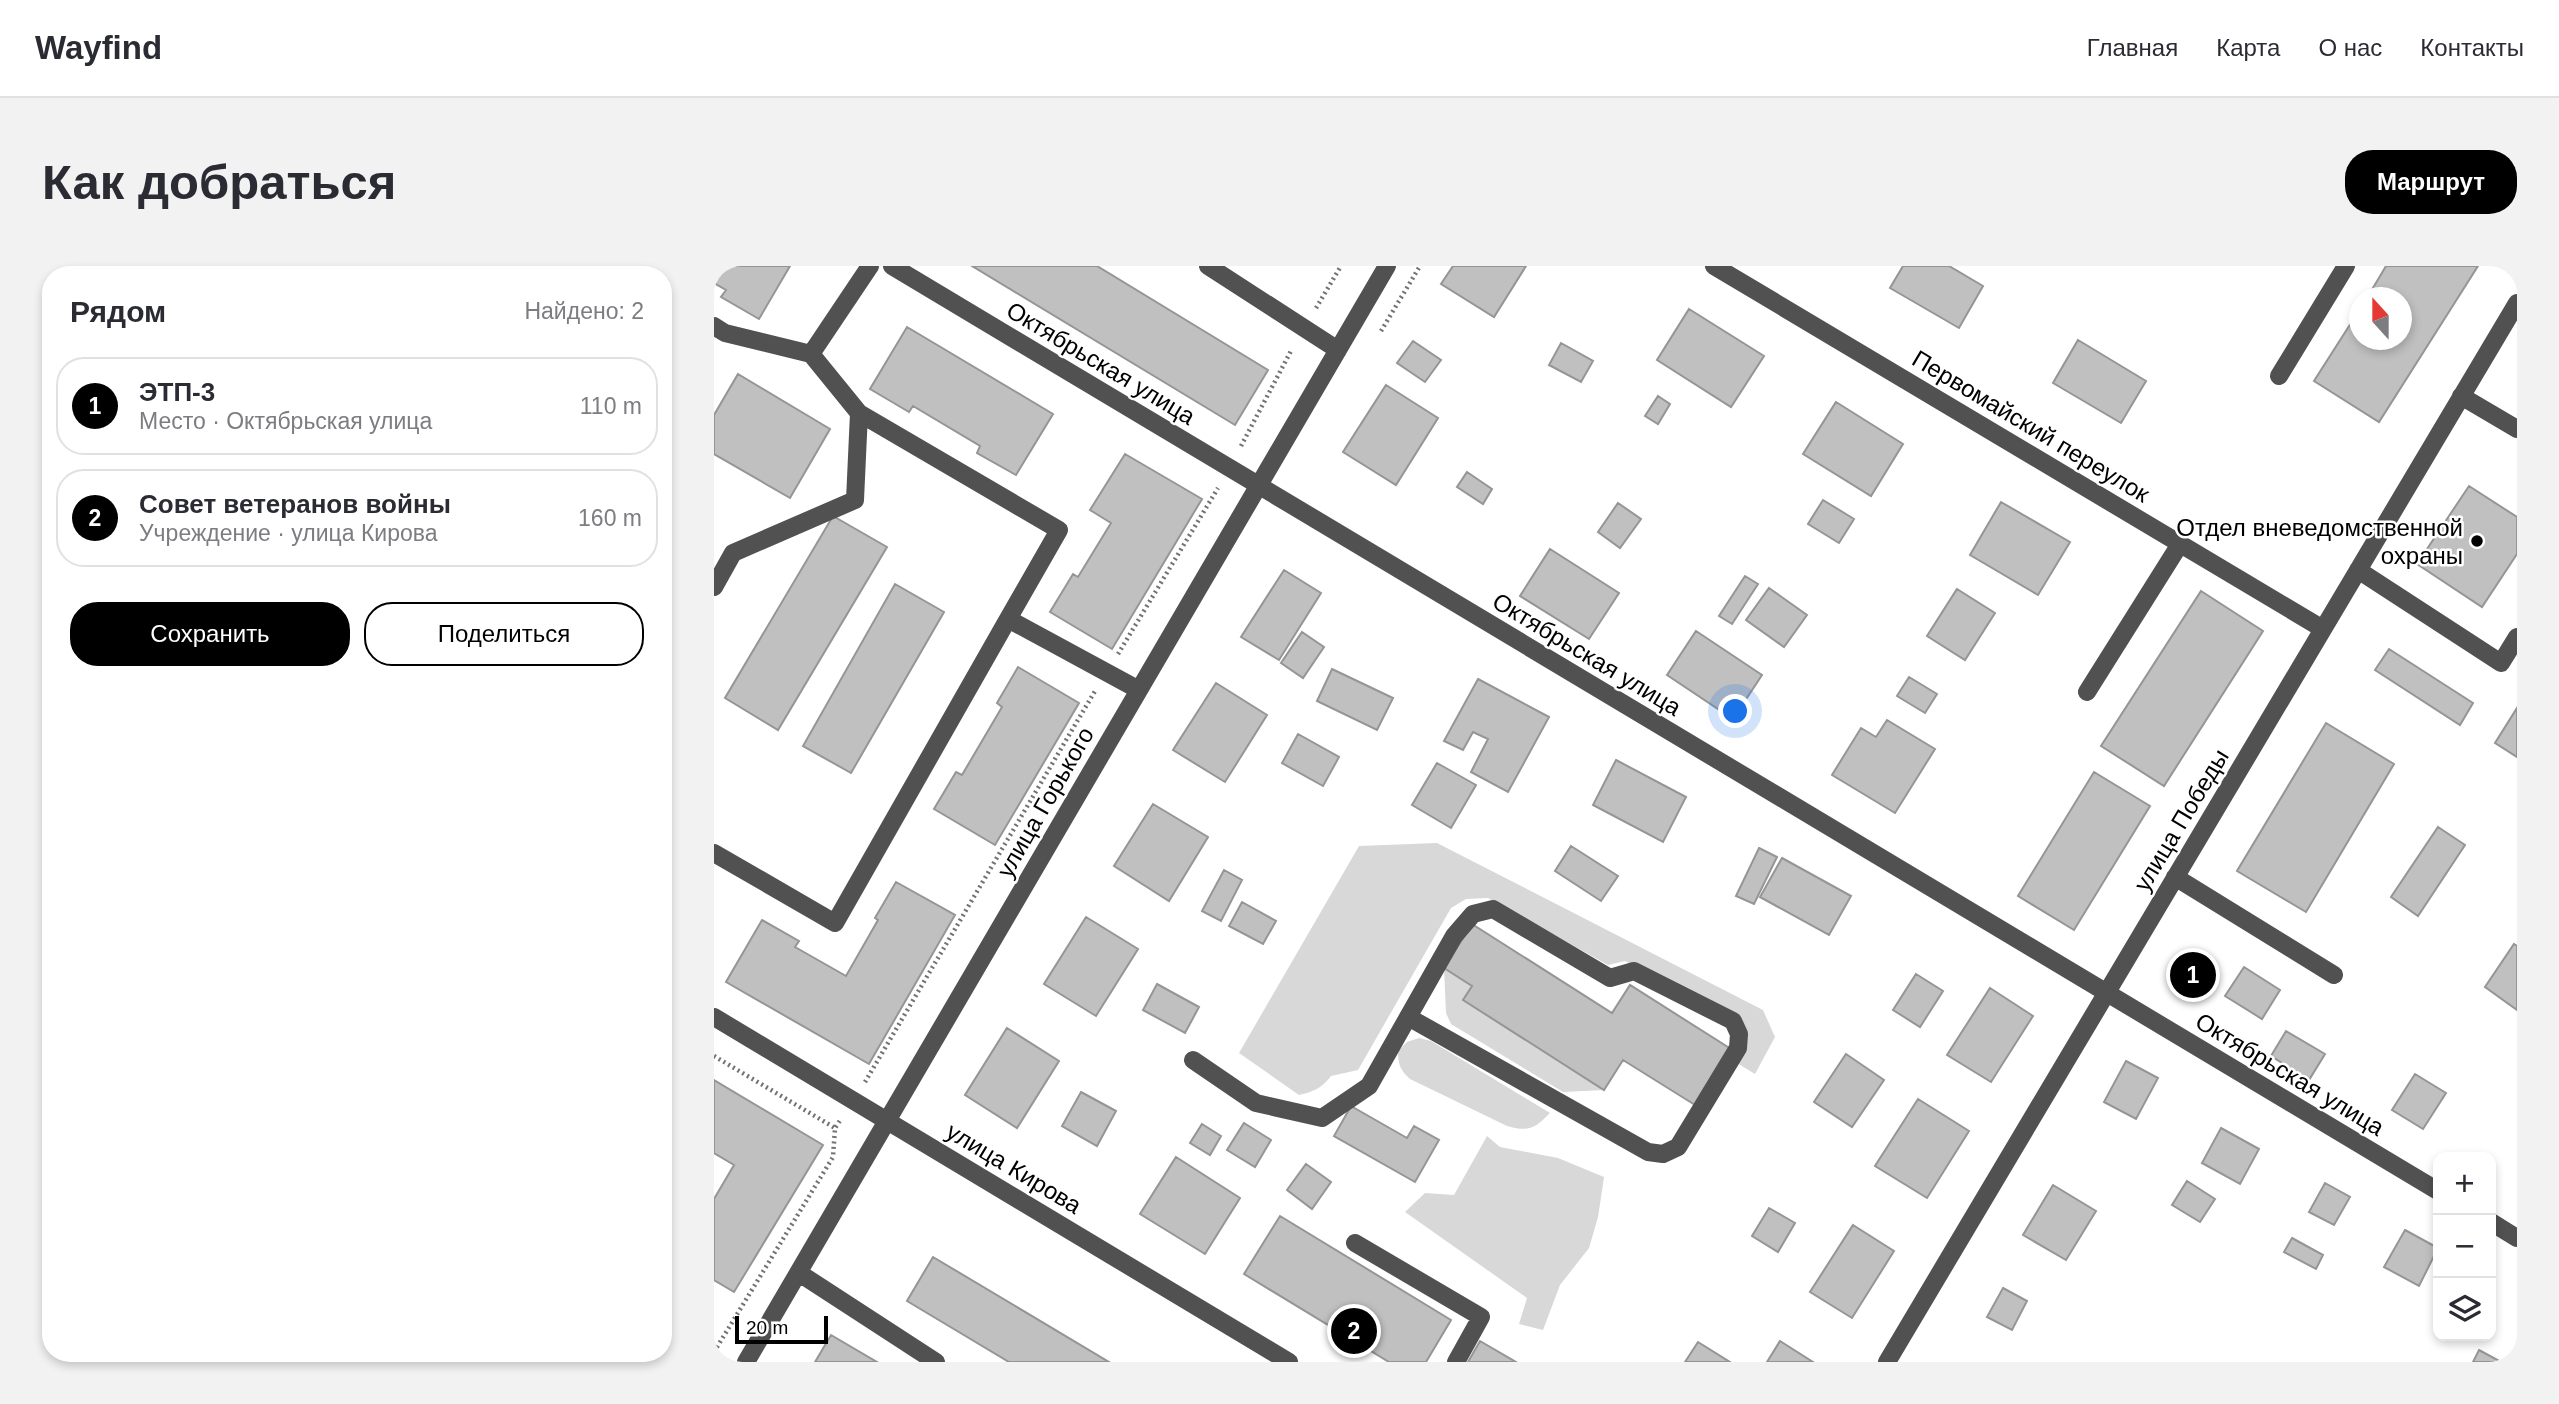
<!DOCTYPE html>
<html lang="ru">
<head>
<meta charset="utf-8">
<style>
	body { margin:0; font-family:Helvetica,sans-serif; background:#f2f2f3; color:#2b2b33 }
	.controls { position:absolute; right:21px; bottom:21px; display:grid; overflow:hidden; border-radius:14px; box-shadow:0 4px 10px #0003 }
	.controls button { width:63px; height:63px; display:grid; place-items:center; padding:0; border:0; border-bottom:2px solid #e1e1e2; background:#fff; color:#2b2b33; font:35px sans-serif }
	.compass { position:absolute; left:1635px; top:21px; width:63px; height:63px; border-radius:50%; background:#fff; box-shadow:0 4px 10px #0003; rotate:339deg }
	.scale { position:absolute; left:21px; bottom:18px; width:93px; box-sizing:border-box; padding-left:7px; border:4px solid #000; border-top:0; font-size:19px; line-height:24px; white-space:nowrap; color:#000; -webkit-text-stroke:5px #fff; paint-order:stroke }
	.you { position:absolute; left:1022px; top:446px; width:24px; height:24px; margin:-18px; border:5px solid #fff; border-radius:50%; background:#1a73e8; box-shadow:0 0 0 10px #1a73e833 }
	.badge { display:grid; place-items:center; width:46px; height:46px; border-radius:50%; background:#000; color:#fff; font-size:23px; font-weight:700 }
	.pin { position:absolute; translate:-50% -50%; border:4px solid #fff; box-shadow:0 2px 7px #0006 }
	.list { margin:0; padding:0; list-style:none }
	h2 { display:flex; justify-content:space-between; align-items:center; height:91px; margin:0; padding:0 28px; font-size:30px }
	h2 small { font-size:23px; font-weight:400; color:#7c7c81 }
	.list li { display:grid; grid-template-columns:46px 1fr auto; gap:21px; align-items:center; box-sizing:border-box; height:98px; margin:0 14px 14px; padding:0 14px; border:2px solid #e1e1e2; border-radius:28px }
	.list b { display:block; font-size:26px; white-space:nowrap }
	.list p { margin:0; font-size:23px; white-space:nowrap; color:#7c7c81 }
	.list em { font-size:23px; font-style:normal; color:#7c7c81 }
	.actions { display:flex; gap:14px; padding:21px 28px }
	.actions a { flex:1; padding:16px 0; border:2px solid #000; border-radius:28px; text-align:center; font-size:24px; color:#000 }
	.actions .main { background:#000; color:#fff }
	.icon { flex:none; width:38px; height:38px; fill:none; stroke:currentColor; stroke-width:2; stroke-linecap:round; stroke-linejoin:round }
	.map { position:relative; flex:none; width:1803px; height:1096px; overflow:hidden; border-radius:28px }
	header { display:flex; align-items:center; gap:42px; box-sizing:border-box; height:98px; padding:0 35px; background:#fff; border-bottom:2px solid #e1e1e2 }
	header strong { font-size:33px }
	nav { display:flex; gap:38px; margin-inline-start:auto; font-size:24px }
	.intro { display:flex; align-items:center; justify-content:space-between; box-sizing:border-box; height:168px; padding:0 42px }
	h1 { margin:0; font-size:49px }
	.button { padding:18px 32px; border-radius:28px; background:#000; color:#fff; font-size:24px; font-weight:700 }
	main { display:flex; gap:42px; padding:0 42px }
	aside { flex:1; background:#fff; border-radius:28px; box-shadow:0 4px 10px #0003 }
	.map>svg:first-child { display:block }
	.green { fill:#d8d8d8 }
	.building { fill:#c0c0c0; stroke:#959595; stroke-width:2 }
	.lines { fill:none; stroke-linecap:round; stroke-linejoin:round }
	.path { stroke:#737373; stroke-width:4.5; stroke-dasharray:2 3.5; stroke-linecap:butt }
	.minor { stroke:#515151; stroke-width:18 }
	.poi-dot { fill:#000; stroke:#fff; stroke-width:2.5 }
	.labels { text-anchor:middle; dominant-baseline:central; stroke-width:5; stroke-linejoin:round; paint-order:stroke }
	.street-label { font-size:24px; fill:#000; stroke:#fff }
	.poi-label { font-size:24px; fill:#000; stroke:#fff; text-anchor:end }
</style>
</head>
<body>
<header>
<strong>Wayfind</strong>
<nav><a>Главная</a><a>Карта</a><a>О нас</a><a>Контакты</a></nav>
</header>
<div class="intro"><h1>Как добраться</h1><a class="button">Маршрут</a></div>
<main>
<aside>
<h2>Рядом<small>Найдено: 2</small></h2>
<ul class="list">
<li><span class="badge">1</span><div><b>ЭТП-3</b><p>Место · Октябрьская улица</p></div><em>110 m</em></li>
<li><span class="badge">2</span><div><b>Совет ветеранов войны</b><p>Учреждение · улица Кирова</p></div><em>160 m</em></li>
</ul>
<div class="actions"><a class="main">Сохранить</a><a>Поделиться</a></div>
</aside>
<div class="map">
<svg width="1803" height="1096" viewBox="0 0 1803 1096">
	<rect width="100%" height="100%" fill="#fff"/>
	<path class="green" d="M723 577 1049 744 1061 771 1041 808 1018 794 1017 749 911 695 894 699 774 632 752 633 737 642 644 804 617 810C608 822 599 826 585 829L525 787 645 580Z
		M730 702 758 720 749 734 890 824 849 826 737 758 732 747Z
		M705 772 717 775 836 847C820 863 815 866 793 860L696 813C686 804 684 798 684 785L693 776Z
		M773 870 786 881 844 892 890 911 884 951 875 982 846 1019 829 1064 805 1058 813 1032 691 946 711 927 740 929Z"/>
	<path class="building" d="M0 0H76L45 53 7 31 12 24 0 17Z
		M258 0H383L554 104 521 159Z
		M739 0H812L780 51 727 18Z
		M1189 0H1235L1269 20 1245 62 1176 22Z
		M1672 0H1764L1665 156 1600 115 1646 43V74H1688V32H1653Z
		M975 43 1050 90 1017 141 943 94Z
		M193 61 339 148 302 209 263 187 266 180 199 140 195 146 156 123Z
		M1364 74 1432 115 1407 157 1339 117Z
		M699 75 727 94 711 116 683 97Z
		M847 77 879 95 867 116 835 99Z
		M24 108 116 163 76 232 0 188V149Z
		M672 119 724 152 682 219 629 186Z
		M944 130 956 138 944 158 931 150Z
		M1122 136 1189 178 1157 230 1089 188Z
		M411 188 488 233 398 383 336 346 359 308 364 311 397 257 376 244Z
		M753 206 778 223 769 238 743 221Z
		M1755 220 1803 251V288L1768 341 1703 298Z
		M1109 234 1140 253 1125 277 1094 258Z
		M1287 236 1356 276 1324 329 1256 289Z
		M904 237 927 253 906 282 884 266Z
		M119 250 173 281 64 464 11 432Z
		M836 283 905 327 875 373 806 330Z
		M570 304 607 327 565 394 527 371Z
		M1031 310 1044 318 1018 358 1005 350Z
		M181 318 230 346 137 507 89 480Z
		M1055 322 1093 349 1070 381 1032 354Z
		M1243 323 1281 347 1251 394 1213 370Z
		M1487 325 1549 365 1450 520 1387 480Z
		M982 365 1048 409 1019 453 953 409Z
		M588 366 610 381 589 412 567 397Z
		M1675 383 1759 437 1746 459 1661 404Z
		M304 401 365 437 281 579 220 543 242 506 248 509 288 441 283 437Z
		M618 403 679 432 663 464 603 435Z
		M1195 411 1223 428 1211 447 1183 430Z
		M764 413 835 451 794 526 757 506 774 473 759 466 749 484 730 475Z
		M502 417 553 449 511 516 459 484Z
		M1803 442V491L1781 477Z
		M1173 454 1221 483 1181 547 1118 509 1147 462 1162 471Z
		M1612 457 1680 498 1592 646 1523 605Z
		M584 468 625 491 609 520 568 497Z
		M902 494 972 531 949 576 879 539Z
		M723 497 762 519 737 562 698 539Z
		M1380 506 1436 540 1360 664 1304 630Z
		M439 538 494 571 455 635 400 600Z
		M1724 561 1751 579 1704 650 1677 631Z
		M857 580 904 610 887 635 841 605Z
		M1045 582 1063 591 1040 638 1022 630Z
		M1068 592 1137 630 1115 669 1046 631Z
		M510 604 528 614 507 655 488 645Z
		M182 616 241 649 155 798 12 716 48 654 85 675 81 681 132 710 164 654 161 652Z
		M528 636 562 655 549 678 515 660Z
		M372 651 424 683 382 750 330 718Z
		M758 658 898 747 916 719 1017 783 981 839 909 794 890 824 749 734 758 720 730 702Z
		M1800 678 1803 680V744L1771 721Z
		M1477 690 1496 702 1481 727 1462 715Z
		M1530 701 1566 724 1548 753 1511 730Z
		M1202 708 1229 725 1206 761 1179 744Z
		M443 718 485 741 471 767 429 744Z
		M1276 722 1319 750 1277 816 1233 789Z
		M293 762 345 795 303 862 251 829Z
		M1572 765 1611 788 1595 814 1557 790Z
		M1132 788 1170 814 1138 861 1100 836Z
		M1412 795 1444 812 1422 853 1390 836Z
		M1701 808 1732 827 1709 863 1678 844Z
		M0 814 109 879 20 1026 0 1014V933L20 899 0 887Z
		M367 826 402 845 383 880 348 860Z
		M1204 833 1255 865 1213 932 1161 900Z
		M637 840 693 872 700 860 725 874 701 916 620 870Z
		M530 857 557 874 541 901 513 884Z
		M488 858 507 870 496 889 476 877Z
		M1507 862 1545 883 1526 918 1488 897Z
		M462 891 526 932 491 988 426 948Z
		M592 898 617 916 598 943 573 924Z
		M1473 915 1501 933 1486 956 1458 939Z
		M1611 917 1636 931 1620 959 1595 946Z
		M1339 919 1382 945 1352 994 1309 969Z
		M1055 942 1081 957 1064 986 1038 970Z
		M566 950 737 1054 712 1096H675L530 1008Z
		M1139 959 1180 985 1138 1052 1096 1026Z
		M1691 964 1724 982 1705 1020 1670 1001Z
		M1578 972 1609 989 1602 1003 1570 986Z
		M219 991 395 1096H295L193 1035Z
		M1289 1022 1313 1035 1298 1064 1273 1051Z
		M117 1069 163 1096H101Z
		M766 1075 802 1096H754Z
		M1066 1075 1099 1096H1053Z
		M984 1076 1016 1096H971Z
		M1765 1084 1787 1096H1759Z"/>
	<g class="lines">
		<path class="path" d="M602 42 627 0
			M667 65 706 0
			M527 180 578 83
			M404 388 504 222
			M0 790 121 862
			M151 816 381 425
			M0 1086 119 891 121 862 127 853"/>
		<path class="minor" d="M178 0 1724 925
			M494 0 624 84
			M1000 0 1609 363
			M0 60 11 67 97 88 156 0
			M97 88 145 147 345 264 294 353
			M1565 110 1632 0
			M1747 130 1803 163
			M1644 304 1787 397 1803 371
			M0 321 19 287 141 234 145 147
			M1373 426 1466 278
			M0 587 121 657 294 353 425 424
			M1461 611 1620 709
			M0 751 575 1096
			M479 794 542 837 608 852 655 820 740 670 759 648 779 643 896 712 920 705 1019 755 1025 768 1024 782 964 881 949 888 934 886 694 751
			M1777 956 1803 972
			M641 977 767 1051 742 1096
			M85 1007 222 1096
			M32 1096 673 0
			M1173 1096 1803 37"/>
	</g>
	<circle class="poi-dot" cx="1763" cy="275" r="7"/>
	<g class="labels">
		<g class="street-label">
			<text transform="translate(387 97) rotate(31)">Октябрьская улица</text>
			<text transform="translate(1317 160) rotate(31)">Первомайский переулок</text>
			<text transform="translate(873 388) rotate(31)">Октябрьская улица</text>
			<text transform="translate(331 536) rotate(-60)">улица Горького</text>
			<text transform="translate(1467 554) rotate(-59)">улица Победы</text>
			<text transform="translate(1576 808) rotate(31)">Октябрьская улица</text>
			<text transform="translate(300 902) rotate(31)">улица Кирова</text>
		</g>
		<g class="poi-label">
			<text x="1749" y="261">Отдел вневедомственной<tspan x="1749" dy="28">охраны</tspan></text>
		</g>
	</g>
</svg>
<div class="controls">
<button>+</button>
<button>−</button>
<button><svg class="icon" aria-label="layers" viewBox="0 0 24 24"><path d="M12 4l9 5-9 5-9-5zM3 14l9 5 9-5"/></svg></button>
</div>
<svg class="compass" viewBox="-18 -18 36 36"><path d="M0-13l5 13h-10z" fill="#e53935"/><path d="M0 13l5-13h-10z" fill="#7c7c81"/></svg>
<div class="scale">20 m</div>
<div class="you"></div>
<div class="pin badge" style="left:1479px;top:709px">1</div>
<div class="pin badge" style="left:640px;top:1065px">2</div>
</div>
</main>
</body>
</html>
